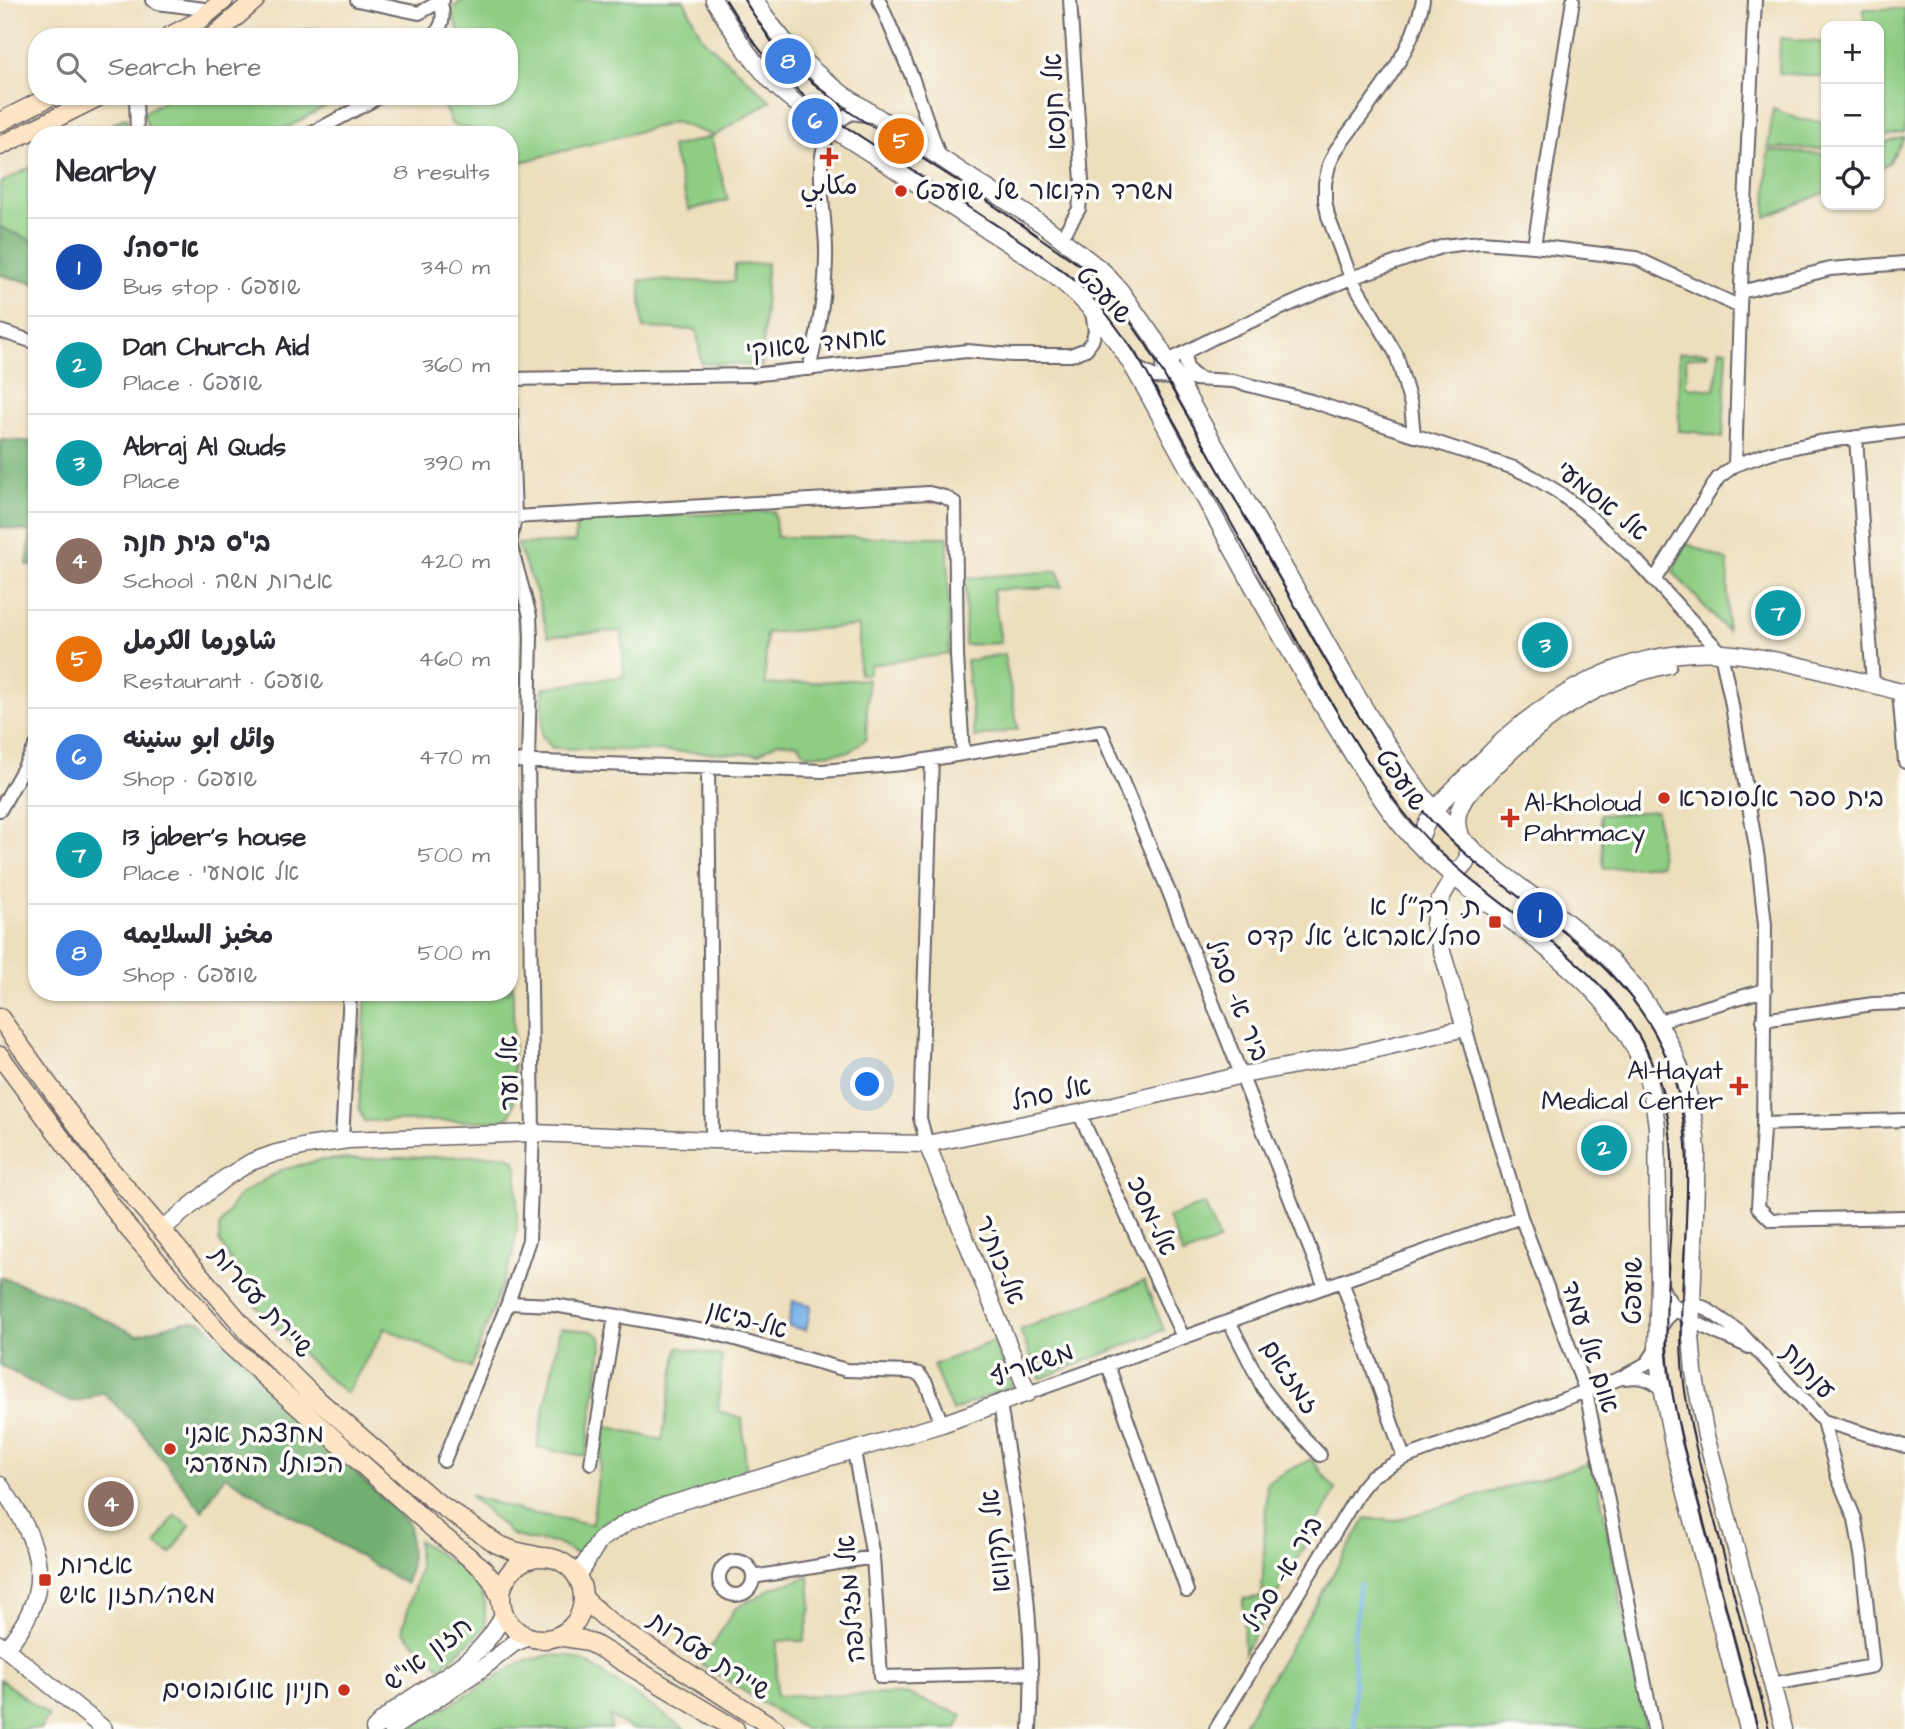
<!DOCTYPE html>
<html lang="en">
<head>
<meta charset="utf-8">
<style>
	body { margin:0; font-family:"Architects Daughter","Playpen Sans Arabic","Playpen Sans Hebrew",sans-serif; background:#f7f7f7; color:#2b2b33 }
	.controls { position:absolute; right:21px; top:21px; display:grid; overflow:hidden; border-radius:14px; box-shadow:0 2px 5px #0004 }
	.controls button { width:63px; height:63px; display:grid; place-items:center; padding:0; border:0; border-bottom:2px solid #e1e1e2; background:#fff; color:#2b2b33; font:35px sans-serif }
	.you { position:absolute; left:868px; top:1085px; width:24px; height:24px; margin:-18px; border:5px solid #fff; border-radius:50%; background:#1a73e8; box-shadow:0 0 0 10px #1a73e833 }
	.badge { display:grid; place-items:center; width:46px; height:46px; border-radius:50%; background:#0b8043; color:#fff; font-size:23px; font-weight:700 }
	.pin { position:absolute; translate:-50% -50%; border:4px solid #fff; box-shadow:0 2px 7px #0006 }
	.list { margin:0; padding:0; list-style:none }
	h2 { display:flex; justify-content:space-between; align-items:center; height:91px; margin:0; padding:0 28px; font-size:30px }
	h2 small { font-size:23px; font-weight:400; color:#7c7c81 }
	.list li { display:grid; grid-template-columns:46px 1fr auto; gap:21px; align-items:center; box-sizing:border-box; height:98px; padding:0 28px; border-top:2px solid #e1e1e2 }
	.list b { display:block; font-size:26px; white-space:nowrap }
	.list p { margin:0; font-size:23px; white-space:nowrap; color:#7c7c81 }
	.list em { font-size:23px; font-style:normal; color:#7c7c81 }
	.icon { flex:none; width:38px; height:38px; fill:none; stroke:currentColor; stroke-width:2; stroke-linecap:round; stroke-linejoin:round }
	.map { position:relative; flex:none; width:1905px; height:1729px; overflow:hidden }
	.search { position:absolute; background:#fff; box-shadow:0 2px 5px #0004; left:28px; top:28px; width:490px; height:77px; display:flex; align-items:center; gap:18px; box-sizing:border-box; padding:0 24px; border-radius:28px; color:#7c7c81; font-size:26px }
	.panel { position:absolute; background:#fff; box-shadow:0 2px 5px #0004; left:28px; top:126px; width:490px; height:875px; border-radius:28px }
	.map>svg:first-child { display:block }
	.green { fill:#8ecd83; stroke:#58785f; stroke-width:2 }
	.forest { fill:#72b071; stroke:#4a6956; stroke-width:2 }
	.water { fill:#77b1e8; stroke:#4c6a92; stroke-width:2 }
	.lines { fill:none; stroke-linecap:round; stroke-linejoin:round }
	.stream { stroke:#77b1e8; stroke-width:4.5 }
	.minor-casing { stroke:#696468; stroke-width:16 }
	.tertiary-casing { stroke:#696468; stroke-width:19 }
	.secondary-casing { stroke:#696468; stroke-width:21 }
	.minor { stroke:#fff; stroke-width:12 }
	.tertiary { stroke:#fff; stroke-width:16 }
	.secondary { stroke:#fde5c5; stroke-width:18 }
	.tram { stroke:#22223b; stroke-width:2 }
	.poi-dot { fill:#c8321e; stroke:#fdfcf7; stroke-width:2.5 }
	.labels { text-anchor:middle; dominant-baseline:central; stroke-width:7; stroke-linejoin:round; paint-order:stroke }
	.street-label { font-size:26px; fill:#22223b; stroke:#fdfcf7 }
	.poi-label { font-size:26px; fill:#22223b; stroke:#fdfcf7; text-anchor:start }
</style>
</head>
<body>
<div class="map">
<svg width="1905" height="1729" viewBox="0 0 1905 1729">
	<rect width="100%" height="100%" fill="#fdfcf7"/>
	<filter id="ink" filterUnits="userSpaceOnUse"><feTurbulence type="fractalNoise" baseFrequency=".0143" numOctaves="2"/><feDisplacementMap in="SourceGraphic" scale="14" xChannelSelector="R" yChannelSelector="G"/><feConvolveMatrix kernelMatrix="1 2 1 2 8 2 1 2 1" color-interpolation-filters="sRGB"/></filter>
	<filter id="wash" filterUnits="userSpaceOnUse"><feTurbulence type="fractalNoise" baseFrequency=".00686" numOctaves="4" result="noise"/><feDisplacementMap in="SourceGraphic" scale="28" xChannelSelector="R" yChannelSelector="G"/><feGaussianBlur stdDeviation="1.57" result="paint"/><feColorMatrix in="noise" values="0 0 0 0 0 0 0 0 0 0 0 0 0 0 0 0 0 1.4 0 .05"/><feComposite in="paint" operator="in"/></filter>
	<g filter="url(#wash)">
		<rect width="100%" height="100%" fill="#eddebc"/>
		<path class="green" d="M462 0H684L702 38 771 101 714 136 675 122 517 163 509 148V135H496L452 125 439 96H509V37H462L450 11Z
			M1864 9H1905V132L1879 138V26H1864Z
			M323 29 324 37H256L259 33Z
			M1780 38 1826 43V77L1779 73Z
			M172 96H332V103L274 135H151L143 113Z
			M1773 109 1801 120 1826 122V149L1768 148Z
			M126 117 129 135H92Z
			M711 137 728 200 689 210 671 147Z
			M1905 137 1889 163 1879 169V144Z
			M1768 151 1826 154V192L1766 217Z
			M37 164V243L0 227V183Z
			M767 263 762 366 701 363 697 330 643 328 640 280 734 282 735 265Z
			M1720 349 1727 350 1723 438 1695 432 1679 431V353L1708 352V355L1686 358 1687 387 1715 390Z
			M774 511 777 537H948L949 654 870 665 869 674H859V626L766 633 765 685 868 679 866 739 849 752 806 755 798 744 778 742 758 754 552 748 542 736 543 688 624 676 622 631 548 636 536 591 517 544 575 542 576 520Z
			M1685 543 1728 561 1727 631 1673 572Z
			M1058 571 1062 587 993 590 1001 643 965 645 966 578Z
			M1004 654 1018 729 975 738 966 661Z
			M509 790 511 794 514 1102 510 1116 499 1121H364L359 1109 366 992H509Z
			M1657 811 1661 865 1604 869 1600 815Z
			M505 1155 515 1160 517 1169V1230L513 1255 471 1368 385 1328 346 1394 293 1346 256 1306 219 1240V1227L238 1196 281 1170 321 1160Z
			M1205 1204 1219 1241 1183 1255 1168 1217Z
			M1144 1281 1164 1330 1040 1379 1020 1330Z
			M560 1328 592 1331 601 1337 602 1347 586 1456 537 1448Z
			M993 1341 1012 1386 952 1411 933 1365Z
			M678 1347 722 1356 718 1411 742 1418 747 1478 621 1521 579 1555 556 1543 530 1540 512 1535 469 1495 525 1512 592 1524 605 1426 662 1440Z
			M1311 1459 1336 1490 1244 1653 1243 1599 1262 1597 1267 1482Z
			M1594 1462 1646 1729H1241L1366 1518 1393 1521Z
			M175 1515 190 1525 171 1554 156 1544Z
			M418 1540 477 1580 485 1603V1627L441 1668 402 1631 419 1570Z
			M809 1577 811 1606 804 1641H777L776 1696 906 1694 963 1715 956 1729H804L701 1664 734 1610 747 1601 755 1599 772 1588Z
			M550 1655 568 1656 587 1663 685 1729H631L610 1716 611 1729H409L520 1663Z
			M0 1679 49 1716 40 1729H0Z"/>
		<path class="forest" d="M0 227 37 243V284L0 275Z
			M0 440 37 442V566L27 565 31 532 0 527Z
			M0 1277 58 1297 137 1335 184 1321H201L248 1363 324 1442 409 1524 411 1564 406 1584 225 1476 202 1511 138 1427 103 1392C94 1396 82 1402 71 1401 59 1401 15 1372 0 1365Z"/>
		<path class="water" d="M793 1301 811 1305 806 1330 788 1326Z"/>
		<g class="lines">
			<path class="stream" d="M1354 1729V1634L1360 1584"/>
		</g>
	</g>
	<g filter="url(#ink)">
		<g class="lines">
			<defs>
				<path id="minor" d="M152 0 157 3 212 10
					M357 0 419 13 443 0
					M879 0 912 77 940 158
					M432 37C444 26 444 17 441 2
					M136 96 137 135
					M830 127 851 113 873 116
					M308 135 381 96
					M1061 239 1079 209 1082 181 1070 0
					M1534 246 1573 0
					M1741 292 1830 269 1904 263
					M0 331 37 343
					M1187 352C1183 366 1188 373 1201 379
					M1134 367 1155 377 1233 381 1311 401 1514 468 1533 477 1558 492 1589 516 1634 558 1721 653 1731 700 1758 859 1765 925 1763 1129 1758 1207 1771 1220 1905 1217
					M1162 367 1172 359 1217 336 1351 278 1444 246 1461 244 1481 242 1534 246 1636 258 1740 307
					M809 369C819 329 827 288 826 247 825 220 820 193 821 166 821 139 840 114 833 87
					M509 379 751 375 967 351 1012 355H1071L1086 349 1092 341 1095 331 1092 312
					M1414 436 1411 405 1396 354 1351 278 1328 216 1325 200V183L1329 165 1336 150C1369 104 1412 58 1423 0
					M1856 437 1873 684
					M1735 465 1740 307 1755 0
					M510 514 515 517 929 493 945 497 955 503 957 656 963 754
					M1655 579 1718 478 1735 465 1772 452 1819 442 1905 431
					M1899 691 1905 762
					M509 761 823 771 902 764 1101 731 1169 892 1325 1287
					M708 767 712 1140
					M0 810 37 744
					M1763 1020 1873 1004 1905 1003
					M1659 1021 1765 990
					M1465 1028 1521 1217 1586 1392 1654 1729
					M1079 1113 1183 1337
					M1763 1124 1905 1120
					M342 1140 350 992
					M927 1144 920 1118 932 759
					M1342 1281 1404 1458
					M1661 1285C1673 1321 1717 1331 1749 1347
					M508 1303 554 1305 710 1332 846 1370 909 1372 919 1374 926 1383 942 1424
					M1229 1321 1263 1388 1292 1425 1320 1455
					M1657 1332 1667 1318 1677 1309 1694 1304 1705 1308 1740 1332 1823 1421 1905 1446
					M1108 1365 1187 1591
					M1625 1378C1640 1376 1651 1378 1662 1389
					M1028 1393 1521 1217
					M1000 1403C1016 1510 1037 1620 1030 1729
					M854 1451 873 1557 881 1677 1032 1673
					M444 1461 508 1303 529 1240 533 1133 528 761 531 638 530 616 510 543 515 517 509 352
					M591 1463 615 1316
					M719 1578a17 17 0 1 1 34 0a17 17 0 1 1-34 0Z
					M753 1577 873 1557
					M1772 1684 1873 1666 1862 1560 1855 1519 1838 1478 1823 1421
					M1216 1729 1361 1489 1372 1476 1404 1458 1621 1378 1647 1363 1657 1348"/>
				<path id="tertiary" d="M714 0C732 30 751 61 776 86 790 100 808 112 824 124 873 154 921 187 970 219 1007 243 1047 266 1079 297 1124 340 1151 401 1181 455 1231 546 1281 640 1337 729 1357 761 1376 794 1400 824 1471 911 1603 959 1644 1069 1651 1087 1655 1108 1657 1127L1659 1282 1657 1348 1660 1376 1673 1444 1748 1729
					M755 0C779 40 807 67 844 95L1045 226 1081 254 1103 271 1120 290 1156 341C1199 418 1243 494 1286 571 1326 641 1364 714 1411 779 1428 804 1448 827 1470 847 1511 883 1558 911 1599 949 1657 1003 1693 1072 1697 1152L1691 1336 1694 1372 1706 1436 1784 1729
					M1460 836C1454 819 1458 809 1467 795 1528 731 1579 685 1668 665
					M1419 844C1425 811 1459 785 1482 761 1545 695 1628 647 1723 653 1785 658 1845 678 1905 693
					M161 1230 225 1178 251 1162 276 1153 307 1146 348 1140 533 1133 712 1140 927 1144 1079 1113 1242 1075 1356 1054 1465 1028 1434 925 1437 905 1453 877 1466 862 1470 846
					M0 1485C42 1544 57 1589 6 1648
					M577 1576 600 1540 629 1521 665 1506 942 1424 1028 1393 927 1144
					M0 1644 104 1729
					M374 1729C416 1684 477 1673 504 1613
					M391 1729 480 1670 513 1644 529 1637"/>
				<path id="secondary" d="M168 37 197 22 224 0
					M213 37 255 0
					M0 122 51 96
					M0 146 100 96
					M0 1018 104 1162 249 1333 311 1394 432 1499 497 1544 514 1551 541 1557
					M0 1056 128 1228 229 1344 435 1530 481 1567 492 1580 501 1599
					M501 1598a41 41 0 1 1 82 0a41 41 0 1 1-82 0Z
					M584 1599 612 1624 775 1729
					M557 1636 583 1640 597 1646 735 1729"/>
			</defs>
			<use href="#minor" class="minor-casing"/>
			<use href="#tertiary" class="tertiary-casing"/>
			<use href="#secondary" class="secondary-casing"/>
			<use href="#minor" class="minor"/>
			<use href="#tertiary" class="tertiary"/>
			<use href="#secondary" class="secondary"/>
			<path class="tram" d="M726 0C756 50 788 88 837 121L1030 247 1066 273 1086 289 1101 306 1135 352C1183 437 1230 521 1278 606 1317 676 1356 752 1406 815 1478 907 1606 951 1653 1064 1694 1164 1655 1274 1670 1377 1677 1427 1691 1475 1704 1523 1722 1592 1740 1660 1758 1729
				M744 0 771 41 794 68 851 113 970 189 1075 262 1096 278 1112 296 1147 346C1200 437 1252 529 1303 621 1326 663 1351 703 1376 744 1390 766 1404 789 1421 809 1496 899 1623 946 1668 1061 1707 1162 1673 1271 1683 1375 1689 1430 1705 1484 1719 1537 1736 1601 1752 1665 1769 1729"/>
		</g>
	</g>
	<g class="poi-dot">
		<path d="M825.5 146.5h7v7h7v7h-7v7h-7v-7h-7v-7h7z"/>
		<circle cx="901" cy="191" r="7"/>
		<circle cx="1664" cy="798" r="7"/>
		<path d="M1506.5 807.5h7v7h7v7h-7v7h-7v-7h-7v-7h7z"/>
		<rect x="1488" y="915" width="14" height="14" rx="3.5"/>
		<path d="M1735.5 1075.5h7v7h7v7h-7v7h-7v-7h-7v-7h7z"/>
		<circle cx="170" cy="1449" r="7"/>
		<rect x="38" y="1573" width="14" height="14" rx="3.5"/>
		<circle cx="344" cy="1690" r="7"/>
	</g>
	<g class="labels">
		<g class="street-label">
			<text transform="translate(1055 102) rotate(-93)">אל חנסא</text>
			<text transform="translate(1104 295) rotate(47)">שועפט</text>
			<text transform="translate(816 344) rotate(-6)">אחמד שאוקי</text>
			<text transform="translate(1602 501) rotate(39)">אל אסמעי</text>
			<text transform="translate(1401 780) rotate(55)">שועפט</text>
			<text transform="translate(1237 1000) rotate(68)">ביר א- סביל</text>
			<text transform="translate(509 1073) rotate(-91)">אל וער</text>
			<text transform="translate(1051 1094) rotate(-12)">אל סהל</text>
			<text transform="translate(1152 1216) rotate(65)">אל-מסכ</text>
			<text transform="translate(1000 1260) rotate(68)">אל-כות'ר</text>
			<text transform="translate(1633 1291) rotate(-89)">שועפט</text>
			<text transform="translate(261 1302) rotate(48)">שיירת עטרות</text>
			<text transform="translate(747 1320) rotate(15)">אל-ביאן</text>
			<text transform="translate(1590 1347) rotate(72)">אום אל עמד</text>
			<text transform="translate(1032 1365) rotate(-20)">משאריף</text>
			<text transform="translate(1808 1371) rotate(47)">ענתות</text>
			<text transform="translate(1290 1377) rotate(56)">זמזאם</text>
			<text transform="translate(996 1541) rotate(-97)">אל תקווא</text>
			<text transform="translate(1283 1574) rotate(-59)">ביר א- סביל</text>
			<text transform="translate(851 1599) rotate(-95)">אל מזדלפה</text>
			<text transform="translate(428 1654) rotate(-38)">חזון אי"ש</text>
			<text transform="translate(709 1656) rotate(33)">שיירת עטרות</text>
		</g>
		<g class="poi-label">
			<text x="829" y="186" text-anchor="middle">مكابي</text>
			<text x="915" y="191">משרד הדואר של שועפט</text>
			<text x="1678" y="798">בית ספר אלסופרא</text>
			<text x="1524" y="803">Al-Kholoud<tspan x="1524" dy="30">Pahrmacy</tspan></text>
			<text x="1481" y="907" text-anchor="end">ת. רק״ל א<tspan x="1481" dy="30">סהל/אבראג׳ אל קדס</tspan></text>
			<text x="1723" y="1071" text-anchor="end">Al-Hayat<tspan x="1723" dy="30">Medical Center</tspan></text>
			<text x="184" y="1434">מחצבת אבני<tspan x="184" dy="30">הכותל המערבי</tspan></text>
			<text x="59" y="1565">אגרות<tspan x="59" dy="30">משה/חזון איש</tspan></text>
			<text x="330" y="1690" text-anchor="end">חניון אוטובוסים</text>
		</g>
	</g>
</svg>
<div class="controls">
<button>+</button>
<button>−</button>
<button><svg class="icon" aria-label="locate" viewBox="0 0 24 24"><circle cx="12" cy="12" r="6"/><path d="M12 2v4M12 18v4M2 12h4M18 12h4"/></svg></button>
</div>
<div class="you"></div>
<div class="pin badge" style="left:1540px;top:915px;background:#1a4fb4">1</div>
<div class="pin badge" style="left:1604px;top:1148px;background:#0f9aa8">2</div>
<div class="pin badge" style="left:1545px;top:645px;background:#0f9aa8">3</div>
<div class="pin badge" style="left:111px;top:1504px;background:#8d6e63">4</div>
<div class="pin badge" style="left:901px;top:141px;background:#e8710a">5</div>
<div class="pin badge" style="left:815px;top:121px;background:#3f7fe0">6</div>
<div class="pin badge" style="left:1778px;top:613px;background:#0f9aa8">7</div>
<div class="pin badge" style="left:788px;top:61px;background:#3f7fe0">8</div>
<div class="search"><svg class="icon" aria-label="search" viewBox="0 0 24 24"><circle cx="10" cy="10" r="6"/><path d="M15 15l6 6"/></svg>Search here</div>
<section class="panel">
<h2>Nearby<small>8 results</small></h2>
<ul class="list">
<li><span class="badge" style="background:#1a4fb4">1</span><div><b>א־סהל</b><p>Bus stop · שועפט</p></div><em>340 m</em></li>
<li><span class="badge" style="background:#0f9aa8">2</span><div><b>Dan Church Aid</b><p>Place · שועפט</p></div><em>360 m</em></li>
<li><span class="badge" style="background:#0f9aa8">3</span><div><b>Abraj Al Quds</b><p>Place</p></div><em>390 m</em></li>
<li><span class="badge" style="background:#8d6e63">4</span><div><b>בי&quot;ס בית חנה</b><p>School · אגרות משה</p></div><em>420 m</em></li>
<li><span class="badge" style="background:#e8710a">5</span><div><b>شاورما الكرمل</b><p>Restaurant · שועפט</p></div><em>460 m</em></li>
<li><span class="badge" style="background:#3f7fe0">6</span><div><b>وائل ابو سنينه</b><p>Shop · שועפט</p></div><em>470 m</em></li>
<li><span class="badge" style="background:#0f9aa8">7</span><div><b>13 jaber's house</b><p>Place · אל אסמעי</p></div><em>500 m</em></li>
<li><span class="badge" style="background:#3f7fe0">8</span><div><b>مخبز السلايمه</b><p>Shop · שועפט</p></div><em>500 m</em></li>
</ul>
</section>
</div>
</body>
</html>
